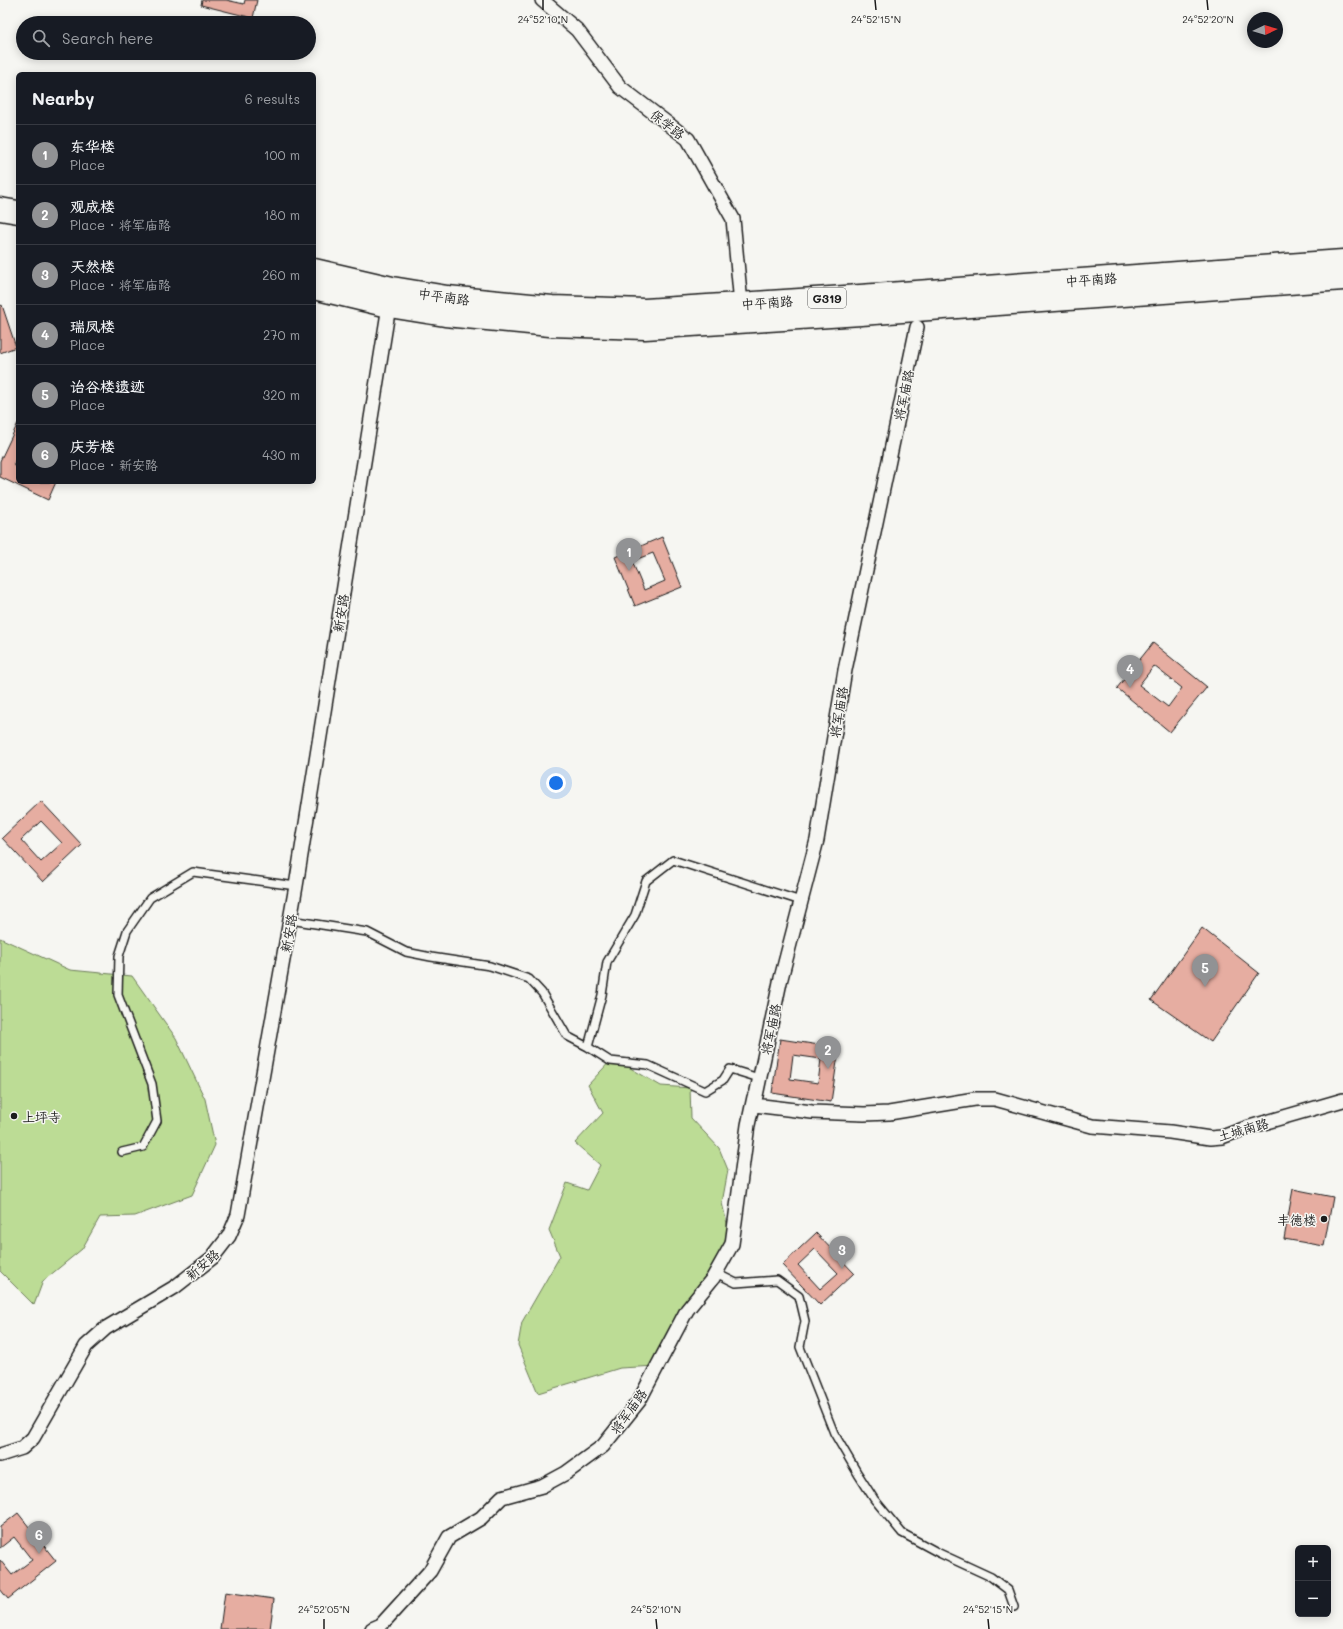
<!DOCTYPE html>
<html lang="en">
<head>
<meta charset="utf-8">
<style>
	body { margin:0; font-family:Mali,"LXGW WenKai TC",sans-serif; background:#20242c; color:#f1f3f6 }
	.controls { position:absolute; right:12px; bottom:12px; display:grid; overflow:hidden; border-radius:6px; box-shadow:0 2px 10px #0003 }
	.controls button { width:36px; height:36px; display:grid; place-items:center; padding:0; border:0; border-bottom:1px solid #363941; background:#171b24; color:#f1f3f6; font:20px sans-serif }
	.compass { position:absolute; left:1247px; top:12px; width:36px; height:36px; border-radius:50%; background:#171b24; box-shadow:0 2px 10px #0003; rotate:86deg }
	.you { position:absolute; left:556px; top:783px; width:14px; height:14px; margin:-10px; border:3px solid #fff; border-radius:50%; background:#1a73e8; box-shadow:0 0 0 6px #1a73e833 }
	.badge { display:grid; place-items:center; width:26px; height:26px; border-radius:50%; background:#919294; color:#fff; font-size:13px; font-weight:700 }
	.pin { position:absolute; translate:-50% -33px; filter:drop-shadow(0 1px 2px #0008) }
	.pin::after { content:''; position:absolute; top:21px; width:14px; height:12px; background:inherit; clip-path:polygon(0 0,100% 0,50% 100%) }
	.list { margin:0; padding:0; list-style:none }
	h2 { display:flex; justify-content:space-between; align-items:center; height:52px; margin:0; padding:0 16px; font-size:17px }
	h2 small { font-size:13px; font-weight:400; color:#9ea1a6 }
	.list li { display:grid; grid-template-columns:26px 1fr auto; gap:12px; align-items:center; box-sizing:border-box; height:60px; padding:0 16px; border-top:1px solid #363941 }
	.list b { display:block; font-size:15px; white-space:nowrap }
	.list p { margin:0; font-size:13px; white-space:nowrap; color:#9ea1a6 }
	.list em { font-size:13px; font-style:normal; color:#9ea1a6 }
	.icon { flex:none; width:22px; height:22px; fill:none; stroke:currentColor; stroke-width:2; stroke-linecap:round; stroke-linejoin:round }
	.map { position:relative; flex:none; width:1343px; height:1629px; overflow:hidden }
	.search { position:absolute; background:#171b24; box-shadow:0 2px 10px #0003; left:16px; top:16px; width:300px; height:44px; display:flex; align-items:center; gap:10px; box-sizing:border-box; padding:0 14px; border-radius:22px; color:#9ea1a6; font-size:15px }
	.panel { position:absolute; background:#171b24; box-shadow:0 2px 10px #0003; left:16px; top:72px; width:300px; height:412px; border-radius:6px }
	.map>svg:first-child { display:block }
	.green { fill:#bcdc95; stroke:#6c7c58 }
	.building { fill:#e6ada1; stroke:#1c1c1c; fill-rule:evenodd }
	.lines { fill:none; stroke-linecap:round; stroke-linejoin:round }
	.service-casing { stroke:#1c1c1c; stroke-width:10 }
	.minor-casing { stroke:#1c1c1c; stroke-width:16 }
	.trunk-casing { stroke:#1c1c1c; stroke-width:25 }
	.service { stroke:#f6f6f2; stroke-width:7 }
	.minor { stroke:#f6f6f2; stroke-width:13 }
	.trunk { stroke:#f6f6f2; stroke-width:22 }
	.ticks { fill:none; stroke:#1c1c1c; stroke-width:1.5 }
	.poi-dot { fill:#1c1c1c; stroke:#f6f6f2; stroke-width:1.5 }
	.labels { text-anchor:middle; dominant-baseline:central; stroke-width:3; stroke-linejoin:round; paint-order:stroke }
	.shield { fill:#f6f6f2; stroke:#5d5d5c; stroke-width:1 }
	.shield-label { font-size:12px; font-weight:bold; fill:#1c1c1c }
	.street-label { font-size:13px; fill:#1c1c1c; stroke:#f6f6f2 }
	.poi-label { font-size:13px; fill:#1c1c1c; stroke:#f6f6f2; text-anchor:start }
	.ticks-label { font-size:10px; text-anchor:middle; fill:#1c1c1c; stroke:#f6f6f2; stroke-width:3; stroke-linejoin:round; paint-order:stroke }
</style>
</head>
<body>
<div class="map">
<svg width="1343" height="1629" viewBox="0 0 1343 1629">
	<rect width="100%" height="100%" fill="#f6f6f2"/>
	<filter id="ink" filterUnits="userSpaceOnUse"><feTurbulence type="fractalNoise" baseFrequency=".025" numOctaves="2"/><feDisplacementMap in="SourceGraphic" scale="8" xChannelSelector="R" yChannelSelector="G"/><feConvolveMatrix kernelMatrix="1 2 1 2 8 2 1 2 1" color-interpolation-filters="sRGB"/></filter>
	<g filter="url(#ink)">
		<path class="green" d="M0 938 70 970 132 976 176 1038 205 1099 215 1145 192 1195 135 1216 100 1217 82 1249 43 1281 34 1305 0 1271Z
			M613 1058 661 1086 690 1088 691 1118 719 1148 728 1170 722 1203 732 1244 657 1366 620 1368 538 1393 518 1345 522 1322 560 1256 549 1230 567 1183 587 1190 600 1165 575 1143 603 1113 588 1085Z"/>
		<path class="building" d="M202 0H226L244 4 245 0H257L253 18 201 5Z
			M2 305 16 347 0 353V306Z
			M18 423V455L13 465 18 467V482H56L48 500 0 477V461Z
			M662 537 682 587 635 606 615 557ZM653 553 665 581 644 590 632 561Z
			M1153 643 1207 687 1170 732 1117 688ZM1154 666 1182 688 1168 707 1139 685Z
			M41 801 82 845 43 882 2 838ZM41 821 62 843 41 862 21 840Z
			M1202 928 1259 973 1211 1042 1151 1000Z
			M780 1039 839 1048 831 1102 772 1093ZM793 1055 821 1059 818 1083 790 1079Z
			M1293 1189 1333 1197 1324 1246 1284 1239Z
			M816 1233 854 1273 820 1305 782 1265ZM815 1249 838 1273 820 1289 798 1265Z
			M18 1513 56 1561 8 1599 0 1589V1560L12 1575 32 1560 14 1537 0 1548V1527Z
			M225 1592 274 1599 270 1629H220Z"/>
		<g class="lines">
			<defs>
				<path id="service" d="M290 920 367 932 406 952 431 957 490 966 529 979 542 993 567 1036 588 1047
					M759 1078 730 1069 723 1080 705 1091 648 1065 610 1061 588 1047 602 995 607 962 635 915 646 881 673 860 801 901
					M122 1152 143 1147 157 1121 152 1084 118 995 119 956 127 931 150 898 193 872 296 886
					M716 1273 736 1283 777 1280 799 1296 805 1321 800 1347 834 1433 858 1474 874 1499 902 1533 939 1553 991 1577 1008 1590 1014 1607"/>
				<path id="minor" d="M542 0 577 30 620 87 688 139 733 219 741 304
					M917 327 845 670 817 840 780 982 754 1105 812 1112 864 1114 889 1113 975 1099H995L1092 1126 1170 1132 1210 1138 1222 1137 1246 1128 1343 1100
					M0 1455 22 1448 33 1438 86 1346 106 1328 175 1287 212 1258 229 1236 238 1215 296 886 389 306
					M372 1629 381 1625 430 1571 449 1537 481 1518 502 1497 542 1486 566 1473 603 1446 639 1401 687 1310 713 1278 732 1244 748 1125 754 1097"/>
				<path id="trunk" d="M0 209 18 212
					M314 270 392 288 447 297 552 307 645 310 860 296 1343 261
					M314 288 389 306 445 315 550 325 645 328 861 314 1343 279"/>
			</defs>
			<use href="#service" class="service-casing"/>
			<use href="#minor" class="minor-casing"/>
			<use href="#trunk" class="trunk-casing"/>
			<use href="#service" class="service"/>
			<use href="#minor" class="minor"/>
			<use href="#trunk" class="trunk"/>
		</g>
	</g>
	<path class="ticks" d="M543 0V10M875 0 876 10M1207 0 1208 10M324 1619V1629M656 1619 657 1629M988 1619 989 1629"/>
	<g class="poi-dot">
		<circle cx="14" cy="1116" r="4"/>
		<circle cx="1324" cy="1219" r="4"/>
	</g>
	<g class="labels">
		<rect class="shield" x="808" y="288" width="38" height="20" rx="3"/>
		<g class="shield-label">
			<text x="827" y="298">G319</text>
		</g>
		<g class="street-label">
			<text transform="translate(668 124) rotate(38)">保学路</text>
			<text transform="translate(1091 279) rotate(-4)">中平南路</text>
			<text transform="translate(444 296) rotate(8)">中平南路</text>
			<text transform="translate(767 302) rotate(-4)">中平南路</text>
			<text transform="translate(903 395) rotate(-78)">将军庙路</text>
			<text transform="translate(340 613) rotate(-81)">新安路</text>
			<text transform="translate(838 712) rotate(-81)">将军庙路</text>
			<text transform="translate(288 933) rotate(-80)">新安路</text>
			<text transform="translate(770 1029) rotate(-78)">将军庙路</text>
			<text transform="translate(1243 1129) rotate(-16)">土城南路</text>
			<text transform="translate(202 1264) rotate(-41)">新安路</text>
			<text transform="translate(628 1411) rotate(-54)">将军庙路</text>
		</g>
		<g class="poi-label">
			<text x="22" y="1116">上坪寺</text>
			<text x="1316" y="1219" text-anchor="end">丰德楼</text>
		</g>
	</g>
	<g class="ticks-label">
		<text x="543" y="23">24°52'10"N</text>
		<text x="876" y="23">24°52'15"N</text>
		<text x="1208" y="23">24°52'20"N</text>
		<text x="324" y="1613">24°52'05"N</text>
		<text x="656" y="1613">24°52'10"N</text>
		<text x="988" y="1613">24°52'15"N</text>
	</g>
</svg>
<div class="controls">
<button>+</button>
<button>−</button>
</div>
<svg class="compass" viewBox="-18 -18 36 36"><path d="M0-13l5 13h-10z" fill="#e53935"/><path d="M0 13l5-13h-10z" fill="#9ea1a6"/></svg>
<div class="you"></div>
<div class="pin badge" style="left:629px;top:571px">1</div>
<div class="pin badge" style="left:828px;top:1069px">2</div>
<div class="pin badge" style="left:842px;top:1269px">3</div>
<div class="pin badge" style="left:1130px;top:688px">4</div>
<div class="pin badge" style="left:1205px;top:987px">5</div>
<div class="pin badge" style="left:39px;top:1554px">6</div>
<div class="search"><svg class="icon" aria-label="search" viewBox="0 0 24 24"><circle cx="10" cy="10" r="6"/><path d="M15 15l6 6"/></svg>Search here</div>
<section class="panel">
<h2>Nearby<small>6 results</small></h2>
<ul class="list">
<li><span class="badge">1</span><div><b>东华楼</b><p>Place</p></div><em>100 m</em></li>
<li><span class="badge">2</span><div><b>观成楼</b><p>Place · 将军庙路</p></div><em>180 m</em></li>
<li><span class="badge">3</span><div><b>天然楼</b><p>Place · 将军庙路</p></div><em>260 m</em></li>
<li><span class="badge">4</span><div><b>瑞凤楼</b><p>Place</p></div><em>270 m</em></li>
<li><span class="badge">5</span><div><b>诒谷楼遗迹</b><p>Place</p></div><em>320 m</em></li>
<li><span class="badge">6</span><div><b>庆芳楼</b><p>Place · 新安路</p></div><em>430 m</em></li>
</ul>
</section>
</div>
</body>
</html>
